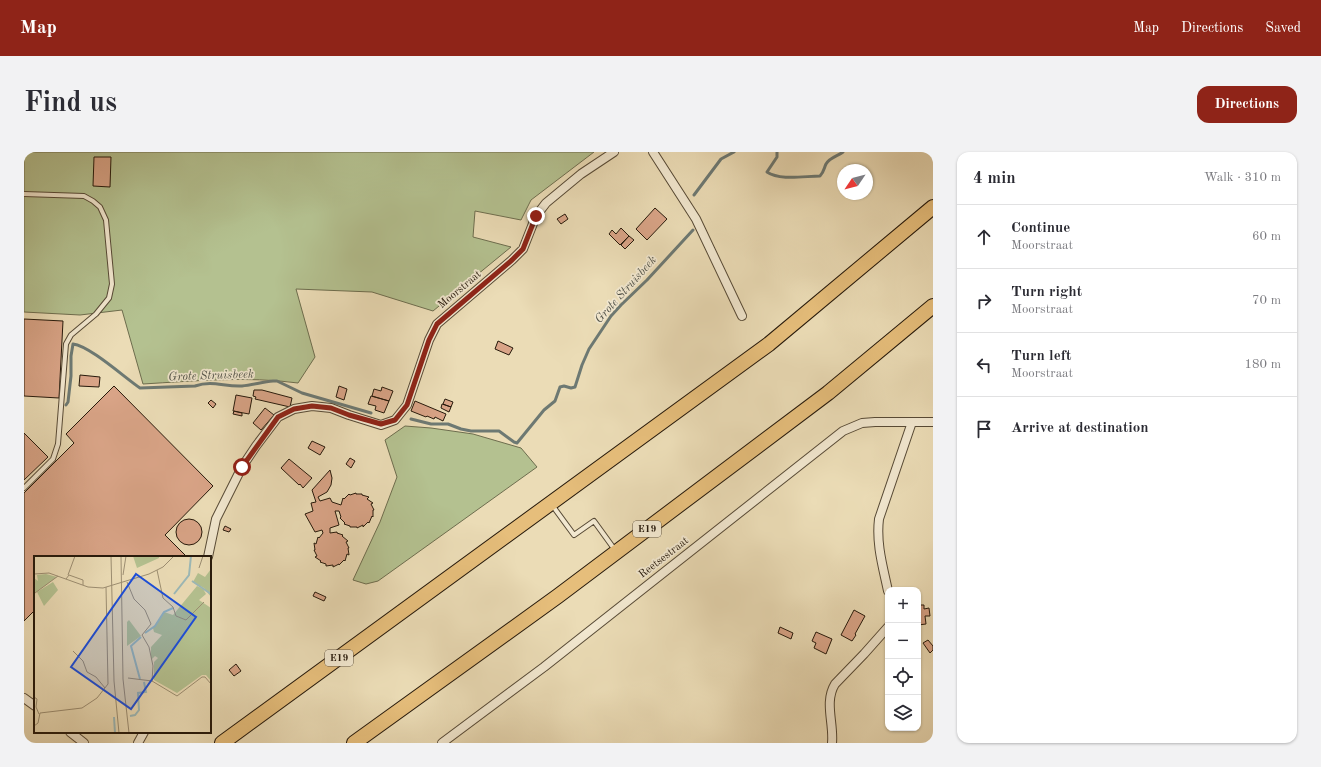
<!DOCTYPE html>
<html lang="en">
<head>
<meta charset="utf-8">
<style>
	body { margin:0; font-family:"Old Standard TT",serif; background:#f2f2f3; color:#2b2b33 }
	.controls { position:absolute; right:12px; bottom:12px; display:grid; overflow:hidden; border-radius:8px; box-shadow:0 1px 3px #0004 }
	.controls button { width:36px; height:36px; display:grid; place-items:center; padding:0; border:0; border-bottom:1px solid #e1e1e2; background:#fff; color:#2b2b33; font:20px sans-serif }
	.compass { position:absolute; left:813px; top:12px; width:36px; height:36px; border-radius:50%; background:#fff; box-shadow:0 1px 3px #0004; rotate:235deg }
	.stop { position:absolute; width:12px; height:12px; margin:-9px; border:3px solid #8f2418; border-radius:50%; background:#fff }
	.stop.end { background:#8f2418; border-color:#fff; box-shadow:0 1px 4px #0008 }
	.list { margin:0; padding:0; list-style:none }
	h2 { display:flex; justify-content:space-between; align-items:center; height:52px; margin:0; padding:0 16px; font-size:17px }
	h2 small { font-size:13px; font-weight:400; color:#7c7c81 }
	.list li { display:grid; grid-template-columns:26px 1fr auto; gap:12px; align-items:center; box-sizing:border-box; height:64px; padding:0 16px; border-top:1px solid #e1e1e2 }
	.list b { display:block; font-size:15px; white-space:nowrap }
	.list p { margin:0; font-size:13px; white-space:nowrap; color:#7c7c81 }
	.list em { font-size:13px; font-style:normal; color:#7c7c81 }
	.icon { flex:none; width:22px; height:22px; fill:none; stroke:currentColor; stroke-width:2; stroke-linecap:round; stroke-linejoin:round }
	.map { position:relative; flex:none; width:909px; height:591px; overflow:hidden; border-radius:12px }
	header { display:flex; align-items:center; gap:24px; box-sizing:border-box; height:56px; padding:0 20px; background:#8f2418; color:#fff }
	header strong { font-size:19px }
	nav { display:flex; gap:22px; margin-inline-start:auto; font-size:14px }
	.intro { display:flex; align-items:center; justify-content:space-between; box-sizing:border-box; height:96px; padding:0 24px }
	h1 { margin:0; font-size:28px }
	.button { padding:10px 18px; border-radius:12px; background:#8f2418; color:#fff; font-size:14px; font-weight:700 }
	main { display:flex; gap:24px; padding:0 24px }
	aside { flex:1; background:#fff; border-radius:12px; box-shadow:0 1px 3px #0004 }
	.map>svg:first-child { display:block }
	.green { fill:#b4c190; stroke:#6d6d4e }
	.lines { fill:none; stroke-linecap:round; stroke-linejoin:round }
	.stream { stroke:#6d7973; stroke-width:3 }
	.building { fill:#d9a487; stroke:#26190b }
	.service-casing { stroke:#574a36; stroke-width:6 }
	.minor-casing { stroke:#574a36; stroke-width:10 }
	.motorway-casing { stroke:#26190b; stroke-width:16 }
	.service { stroke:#f2e8d0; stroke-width:4 }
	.minor { stroke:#f2e8d0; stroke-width:8 }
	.motorway { stroke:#e6be7b; stroke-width:14 }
	.route { stroke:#8f2418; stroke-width:5 }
	.labels { text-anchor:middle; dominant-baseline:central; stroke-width:3.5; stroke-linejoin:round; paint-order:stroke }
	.shield { fill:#f2e8d0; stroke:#635746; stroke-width:1 }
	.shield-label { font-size:10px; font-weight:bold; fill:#26190b }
	.street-label { font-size:11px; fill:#26190b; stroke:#f2e8d0 }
	.water-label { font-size:12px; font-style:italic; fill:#4f5148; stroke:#f2e8d0 }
	.inset-river { fill:none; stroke:#9cb9b8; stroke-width:2 }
	.inset-road { fill:none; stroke:#9c8e72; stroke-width:1 }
	.view { fill:#1d4ed8; fill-opacity:0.15; stroke:#1d4ed8; stroke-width:2 }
	.inset-edge { fill:none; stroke:#26190b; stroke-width:2 }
</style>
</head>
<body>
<header>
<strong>Map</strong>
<nav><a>Map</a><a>Directions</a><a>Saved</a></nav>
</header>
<div class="intro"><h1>Find us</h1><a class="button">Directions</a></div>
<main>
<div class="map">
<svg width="909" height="591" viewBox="0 0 909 591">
	<rect width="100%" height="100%" fill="#ebdcb6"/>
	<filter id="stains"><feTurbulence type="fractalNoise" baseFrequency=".005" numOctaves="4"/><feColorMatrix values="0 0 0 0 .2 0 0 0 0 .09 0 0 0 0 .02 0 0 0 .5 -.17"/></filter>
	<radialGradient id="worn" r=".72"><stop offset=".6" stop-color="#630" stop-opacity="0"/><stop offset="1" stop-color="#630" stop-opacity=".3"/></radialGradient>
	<path class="green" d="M0 0H570L507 48 497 68 451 59 449 85 487 95 409 159 348 140 272 137 291 205 274 231C223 224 170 229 119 232L98 158 56 163 0 160Z
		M381 274 407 276 449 282 497 296 513 315 354 429 342 432 329 428 356 370 373 325 361 288Z"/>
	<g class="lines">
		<path class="stream" d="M753 0V5L743 20C756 29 781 24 796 24 800 20 800 16 802 12 806 5 814 4 819 0
			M670 43 697 7 710 0
			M42 253 44 250 47 224V204L49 192C66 194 101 226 116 236L171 234C189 228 200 235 218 234 228 233 239 230 249 229H253L278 241 347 261
			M387 267 407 272H424L437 277 447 279H475L490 290 493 291 520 258 531 249 536 235 540 234 547 236 551 235 558 213 565 197 587 164 597 153 623 128 669 78"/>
	</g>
	<path class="building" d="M70 5H87L86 35 69 34Z
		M631 56 643 67 623 88 612 77Z
		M541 62 544 67 537 72 533 67Z
		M597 76 605 84 596 93 585 82 588 78 592 82Z
		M605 84 610 88 601 97 597 93Z
		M0 167 39 169 35 246 0 244Z
		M474 189 489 196 485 203 471 197Z
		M56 223 76 225 75 235 55 234Z
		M90 234 189 334 141 383 163 405H11V462L9 460 0 469V341L50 291 42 282Z
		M315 234 323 237 320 248 312 245Z
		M358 235 369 239 365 249 348 244 350 237 357 239Z
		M230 238H238L268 246 266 255 231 247 232 245 229 244Z
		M212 243 228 246 225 262 209 259Z
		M347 244 365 249 360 261 351 258 352 254 344 252Z
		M421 247 429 250 427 255 419 252Z
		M187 248 192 252 189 256 184 251Z
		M391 249 422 262 419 269 411 265 410 267 403 264 402 265 387 259Z
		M418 252 427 255 425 260 417 256Z
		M241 256 250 263 237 278 229 271Z
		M210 259 218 261V264L209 262Z
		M0 281 24 305 0 328Z
		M288 289 301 295 296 303 284 296Z
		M326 306 331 309 327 316 322 312Z
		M265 307 288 326 279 336 276 332 275 333 257 316Z
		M306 318 308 326 307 333 303 340 294 345 296 349 306 346 308 350 317 353 319 346 320 347 325 342 326 343 332 341V342H338V343L345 345 343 347 349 351 347 352 350 358H349V365L348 364 345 371 344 370 339 375V373L333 376V375H326V374L320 372 321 371 316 366 317 365 315 359H311L315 373 306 376V381L313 380V381L319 383 318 384 324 389 322 390 325 396H324L325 403 323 402 321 409 320 408 315 413V412L309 415V413L302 414V412L296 410 297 409 291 405 293 404 290 398H291L290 391 292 392 294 385 295 386 299 381 298 378 291 380 281 362 289 359 287 351 292 350 288 338Z
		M152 380a13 13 0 1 1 26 0a13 13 0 1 1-26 0Z
		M201 374 207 377 205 380 199 378Z
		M291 440 302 445 300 449 289 444Z
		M894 453H900V457L905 456 906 464H901L902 472 894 473Z
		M830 458 841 464 831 482 832 483 828 489 817 483Z
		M756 475 769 481 767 487 754 481Z
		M792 480 808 487 802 502 790 496 792 491 788 489Z
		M904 488 909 494V498L906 501 899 491Z
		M212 512 217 519 210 524 205 518Z"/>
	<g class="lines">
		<defs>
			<path id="service" d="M0 42 60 44 69 49 76 55 82 68 88 132 85 146 72 162 47 183 42 192 34 292 29 307 0 336
				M528 353 550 383 570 369 591 398"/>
			<path id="minor" d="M629 0 672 67 718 164
				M184 405 192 367 218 315 232 294 254 265 270 257 288 254 307 256 325 263 357 273 371 268 383 253 405 188 413 172 488 108 499 97 512 64 522 51 557 22 590 0
				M864 439C859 415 852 392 855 367L888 270
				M0 546 11 554
				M46 580 60 591
				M114 591 120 580
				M418 591 520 515 819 279 838 271 851 270H909
				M808 591C810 571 800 550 811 532L840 502 864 475"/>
			<path id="motorway" d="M198 591 745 192 909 55
				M330 591 534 444 804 241 909 154"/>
		</defs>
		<use href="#service" class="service-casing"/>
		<use href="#minor" class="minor-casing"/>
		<use href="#motorway" class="motorway-casing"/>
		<use href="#service" class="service"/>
		<use href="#minor" class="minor"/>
		<use href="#motorway" class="motorway"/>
	</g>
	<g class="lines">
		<path class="route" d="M218 315 254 265 270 257 288 254 307 256 325 263 357 272 371 268 383 253 405 188 413 172 488 108 499 97 512 64"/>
	</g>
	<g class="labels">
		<g class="shield">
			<rect x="609" y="369" width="28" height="16" rx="3"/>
			<rect x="301" y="498" width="28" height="16" rx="3"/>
		</g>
		<g class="shield-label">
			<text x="623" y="377">E19</text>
			<text x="315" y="506">E19</text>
		</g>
		<g class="street-label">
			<text transform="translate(436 138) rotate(-40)">Moorstraat</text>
			<text transform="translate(640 406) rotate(-38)">Reetsestraat</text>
		</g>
		<g class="water-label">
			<text transform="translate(602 138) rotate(-48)">Grote Struisbeek</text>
			<text transform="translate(187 224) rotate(-2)">Grote Struisbeek</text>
		</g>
	</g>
	<g transform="translate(10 404)">
		<rect width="177" height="177" fill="#ebdcb6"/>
		<path d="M99 0H125V2L103 12ZM177 13V41L170 32 159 26 164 17 171 21ZM12 18 23 21 1 37 0 22 4 25 3 19ZM19 26 24 34 10 50 3 36ZM163 30 169 33 172 38 165 44 177 52V125L172 119H168L143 137 120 124V106L124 102 121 100 117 104V91L128 79 120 76 119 72 130 56 139 59ZM95 64 107 80 93 90V66Z" fill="#b4c190"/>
		<path class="inset-river" d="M158 25 177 38M140 38 155 19 157 0M111 77 121 70 130 56 139 52M106 123 97 90 107 81M96 160 101 159 105 154 104 137 112 136 110 126M80 161 81 177"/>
		<path class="inset-road" d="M77 0 80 125 85 177M87 0 89 123 95 177M165 12 169 0M123 14 129 42 139 51 142 60 152 64 170 46M0 18 15 17 54 31 69 32 115 18 129 11 140 0M34 19 41 0M89 19 92 0M32 23 35 19 49 24V29M93 26 100 43 111 54 117 68 108 79 115 91 119 110 118 125M1 37 24 20M39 95 49 105 53 116 62 121 71 132M94 122 118 125M118 125 143 140 168 121H171L177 128M0 141 3 143 2 151 5 158M0 170 4 167 6 157 48 152 63 142 74 128 72 31"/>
		<path class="view" d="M102 18 162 61 97 153 37 111Z"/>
		<rect width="177" height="177" class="inset-edge"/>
	</g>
	<rect width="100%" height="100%" filter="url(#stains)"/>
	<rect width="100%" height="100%" fill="url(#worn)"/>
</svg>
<div class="controls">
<button>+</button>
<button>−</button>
<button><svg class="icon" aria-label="locate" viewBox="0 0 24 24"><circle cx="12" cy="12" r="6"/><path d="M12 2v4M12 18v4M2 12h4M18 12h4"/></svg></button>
<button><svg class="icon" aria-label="layers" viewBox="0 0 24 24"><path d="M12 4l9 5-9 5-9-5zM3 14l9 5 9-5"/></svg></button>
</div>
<svg class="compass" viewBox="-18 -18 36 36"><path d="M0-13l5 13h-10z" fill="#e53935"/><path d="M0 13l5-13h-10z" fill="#7c7c81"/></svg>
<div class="stop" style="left:218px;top:315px"></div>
<div class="stop end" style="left:512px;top:64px"></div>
</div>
<aside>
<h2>4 min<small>Walk · 310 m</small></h2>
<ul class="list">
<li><svg class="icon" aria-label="ahead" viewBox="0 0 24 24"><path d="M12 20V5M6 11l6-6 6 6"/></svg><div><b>Continue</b><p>Moorstraat</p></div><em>60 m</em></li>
<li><svg class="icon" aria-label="right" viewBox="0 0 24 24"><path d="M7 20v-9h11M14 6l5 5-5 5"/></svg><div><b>Turn right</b><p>Moorstraat</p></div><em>70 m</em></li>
<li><svg class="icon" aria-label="left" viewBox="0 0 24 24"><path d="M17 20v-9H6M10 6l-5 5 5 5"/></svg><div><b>Turn left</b><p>Moorstraat</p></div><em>180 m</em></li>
<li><svg class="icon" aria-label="arrive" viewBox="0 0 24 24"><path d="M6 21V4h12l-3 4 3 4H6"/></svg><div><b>Arrive at destination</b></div></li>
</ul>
</aside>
</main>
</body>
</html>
